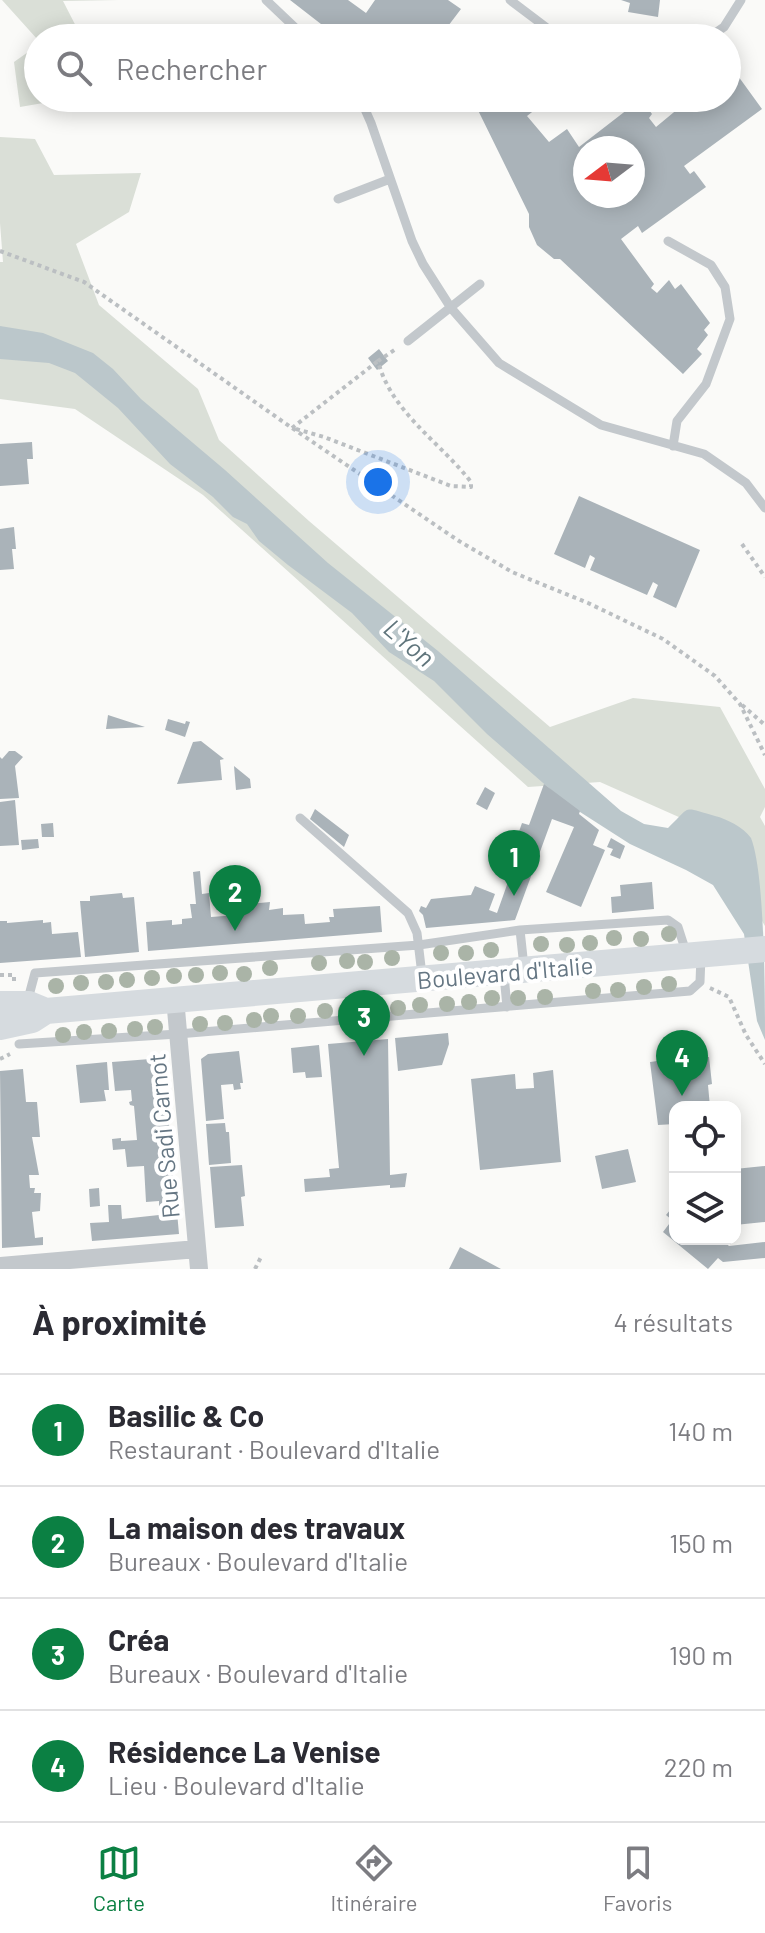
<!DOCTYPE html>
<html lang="fr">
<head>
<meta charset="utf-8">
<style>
	body { margin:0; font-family:Barlow,sans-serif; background:#f7f7f7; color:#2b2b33 }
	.controls { position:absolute; right:24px; bottom:24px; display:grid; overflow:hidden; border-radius:16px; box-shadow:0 4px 20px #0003 }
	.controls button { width:72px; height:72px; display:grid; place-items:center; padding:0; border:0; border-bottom:2px solid #e1e1e2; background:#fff; color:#2b2b33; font:40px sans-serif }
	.compass { position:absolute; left:573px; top:136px; width:72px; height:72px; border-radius:50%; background:#fff; box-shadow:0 4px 20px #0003; rotate:254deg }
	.you { position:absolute; left:378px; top:482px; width:28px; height:28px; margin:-20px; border:6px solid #fff; border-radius:50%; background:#1a73e8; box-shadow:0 0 0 12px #1a73e833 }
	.badge { display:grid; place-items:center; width:52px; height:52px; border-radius:50%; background:#0b8043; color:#fff; font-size:26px; font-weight:700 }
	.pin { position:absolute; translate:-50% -66px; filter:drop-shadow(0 2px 4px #0008) }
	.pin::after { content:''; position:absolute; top:42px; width:28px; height:24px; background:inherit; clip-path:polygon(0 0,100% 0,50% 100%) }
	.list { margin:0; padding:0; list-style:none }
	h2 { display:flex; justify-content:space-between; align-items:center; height:104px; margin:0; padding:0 32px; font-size:34px }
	h2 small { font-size:26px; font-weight:400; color:#7c7c81 }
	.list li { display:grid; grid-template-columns:52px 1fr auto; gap:24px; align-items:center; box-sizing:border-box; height:112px; padding:0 32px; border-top:2px solid #e1e1e2 }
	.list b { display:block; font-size:30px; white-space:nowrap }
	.list p { margin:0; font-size:26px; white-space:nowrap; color:#7c7c81 }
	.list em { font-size:26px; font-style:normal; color:#7c7c81 }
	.icon { flex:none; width:44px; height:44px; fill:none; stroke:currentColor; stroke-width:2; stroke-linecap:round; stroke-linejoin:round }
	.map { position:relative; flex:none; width:765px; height:1269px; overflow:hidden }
	.search { position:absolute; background:#fff; box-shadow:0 4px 20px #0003; left:24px; right:24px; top:24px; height:88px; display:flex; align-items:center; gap:20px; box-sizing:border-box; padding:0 28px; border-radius:44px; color:#7c7c81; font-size:30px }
	.sheet { height:552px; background:#fff }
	nav { display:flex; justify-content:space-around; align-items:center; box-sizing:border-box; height:112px; border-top:2px solid #e1e1e2; background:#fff; font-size:22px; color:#7c7c81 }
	nav a { display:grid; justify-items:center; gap:4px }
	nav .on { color:#0b8043 }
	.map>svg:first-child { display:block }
	.green { fill:#dadfd7 }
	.water { fill:#bbc7cb }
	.building { fill:#aab3b9; fill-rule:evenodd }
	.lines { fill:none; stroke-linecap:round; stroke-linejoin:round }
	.path { stroke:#bbbfc2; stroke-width:4; stroke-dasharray:4 4; stroke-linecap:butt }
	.service { stroke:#c3c8cc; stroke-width:9 }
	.minor { stroke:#c3c8cc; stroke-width:18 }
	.secondary { stroke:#d6dbdf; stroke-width:26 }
	.tree { fill:#aab4a7 }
	.labels { text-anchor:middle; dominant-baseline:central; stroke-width:8; stroke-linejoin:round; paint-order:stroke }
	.street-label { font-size:24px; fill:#657683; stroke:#fff }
	.water-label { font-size:26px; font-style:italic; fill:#60757c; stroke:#fff }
</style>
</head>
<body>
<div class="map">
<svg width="765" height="1269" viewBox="0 0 765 1269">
	<rect width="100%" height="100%" fill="#fafaf8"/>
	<path class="green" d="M2 0H119L63 1 82 38 38 40Z
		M38 45V98H72L20 107 14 62Z
		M0 137 35 139 54 175 141 173 129 212 76 244 99 305 198 389 219 440 309 521 550 727 633 698 720 707 765 789V807L760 817 765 826V926L708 830 600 782 528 787 203 495 75 409 0 399V262H3L0 223Z"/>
	<path class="water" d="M0 326 43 333 93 353 113 369 141 399 225 470 328 563 438 651 621 811 644 824 668 828C692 806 680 806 715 816 727 819 743 827 751 838 765 873 765 995 765 1040L757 1021 744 934 713 885 686 870 630 844 566 803 487 734 434 681 389 652 352 613 288 565 259 541 247 524 233 517 213 497 170 464 118 408 75 373 49 363 0 359Z"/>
	<path class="building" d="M290 0H348L366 13 375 0H448L461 9 439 38H360L351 31 346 38H339Z
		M621 0H660L658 17 628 12 630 3Z
		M733 69 762 109 684 166 690 174 694 171 706 187 642 233 638 226 621 239 654 284 651 288 657 293 669 280 675 289 681 284 710 323 704 330 708 335 697 349 702 354 683 374 560 259H554L537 245 529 227V214L472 98H535L541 105 527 116 549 142 567 129 579 147 641 99 652 114 649 118 656 127 691 98H727V74ZM585 148H633V196H585Z
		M379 349 388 361 377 370 368 358Z
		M32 442 33 459H27L29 484 0 486V444Z
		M579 496 700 550 676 608 653 597 658 585 653 582 647 595 590 570 595 558 590 555 585 568 554 554Z
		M14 527 16 549H12L14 569 0 570V529Z
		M108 715 145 727 106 729Z
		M168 719 185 724 186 721 190 722 185 737 165 730Z
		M201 741 224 759 220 760 222 780 177 784 193 742Z
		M9 751H15L23 757 15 766 19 798 0 799V757L2 759Z
		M234 766 250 779 251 788 236 790Z
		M544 784 580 811 579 814 599 830 593 845 605 850 581 907 546 892 574 827 552 819 515 920 426 928 423 915 419 911 421 906 426 908 431 899 471 895 475 886 495 894 489 910 497 913 521 845 515 843 522 823 529 825Z
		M485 787 495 793 487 810 476 804Z
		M15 800 19 845 0 846V802Z
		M315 809 349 835 344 847 310 819Z
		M53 823 54 837H42L41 824Z
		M611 838 625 846 620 859 610 855 613 849 607 847Z
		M38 839 39 848 22 850 21 840Z
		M200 871 202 894 209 893 211 917 237 915 236 905 270 902 269 910 283 908V915L304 914 305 924 330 922 329 917H334L333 909 380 906 382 932 148 951 146 922 172 920V925L182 924V919L192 918 190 904H196L193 872Z
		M652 882 654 909 612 913 611 897 621 896 620 885Z
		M122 893 123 898 134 897 139 952 85 957 80 901H90V896Z
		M43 920V923L51 922 52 934 78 932 81 957 0 963V921H7V923Z
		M448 1033 449 1044 442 1065 398 1071 395 1038Z
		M388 1039 390 1175 407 1173 405 1187 390 1188V1185L305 1192 304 1179 330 1177 329 1169 339 1168 328 1044Z
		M319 1045 322 1077 306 1078 305 1072 293 1073 291 1048Z
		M239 1051 243 1083H240L241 1089 234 1090 233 1084 221 1085 224 1119 206 1121 201 1059 208 1054Z
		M687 1057 688 1059 709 1057 712 1084 708 1085 710 1107H675V1124L658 1125 650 1062Z
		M163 1058 179 1234 92 1241 90 1223 109 1222 108 1205H121L122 1219 159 1215V1201L146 1202 144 1166 127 1167 125 1149 113 1150 112 1139 121 1138V1141L137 1140 134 1106 130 1105 129 1102 132 1101 131 1090 115 1091 112 1062Z
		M107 1062 109 1090H104L106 1101 80 1103 76 1065Z
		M23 1069 26 1102H37L40 1137H32L39 1175H29L30 1188H35L34 1193H41L40 1211 32 1212 35 1238 43 1237V1245L2 1248 0 1071Z
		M553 1070 561 1162 480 1170 471 1079 515 1074 516 1089 534 1088 533 1073Z
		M225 1123 226 1132H229L231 1163 209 1165 206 1124Z
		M628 1149 636 1182 602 1189 595 1156Z
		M242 1165 245 1196 241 1197 244 1226 215 1228 210 1167Z
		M765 1166V1222L735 1225V1169Z
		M99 1188 100 1206 90 1207 89 1189Z
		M675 1204V1239H721L729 1246 765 1242V1258L723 1262 718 1258 708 1269 663 1232 672 1220 666 1215Z
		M460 1247 501 1269H449Z"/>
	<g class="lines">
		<path class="path" d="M0 251 84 282 292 428 459 541 512 572 588 603 663 639 715 676 740 704 765 755
			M292 428 378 361
			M296 429 324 437 451 486 471 487V482C440 442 391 412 378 361L396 349
			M742 544 765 577
			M742 705 765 725
			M0 975H14V983
			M710 988 729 997 746 1035 765 1064
			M0 1059 10 1054
			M255 1269 261 1257"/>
		<path class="service" d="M266 0 306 38
			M510 0 551 31 565 38
			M708 38 724 27 741 0
			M360 98 371 123 412 241 423 264 451 308 499 363 601 425 704 454 746 483 765 508
			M338 199 390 179
			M668 241 711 265 725 287 730 319 706 384 677 421 673 446
			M408 341 480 284
			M300 818 408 913 417 933 422 975
			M520 930 524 967
			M504 975 507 1007
			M356 986 358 1019
			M27 1003 35 973 419 945 520 930 668 920 678 927 686 952
			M19 1044 178 1034 690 991 700 982 701 956"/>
		<path class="minor" d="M175 998 199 1269
			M0 1266 197 1249"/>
		<path class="secondary" d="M0 1004H29L46 1011 765 949
			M0 1027 32 1020 46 1011"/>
	</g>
	<g class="tree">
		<circle cx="669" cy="934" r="8"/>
		<circle cx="614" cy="938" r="8"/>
		<circle cx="641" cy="939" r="8"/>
		<circle cx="590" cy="943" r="8"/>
		<circle cx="541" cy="944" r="8"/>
		<circle cx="567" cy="945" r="8"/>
		<circle cx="491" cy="950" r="8"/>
		<circle cx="441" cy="953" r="8"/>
		<circle cx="466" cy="953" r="8"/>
		<circle cx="392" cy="958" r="8"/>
		<circle cx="347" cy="961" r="8"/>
		<circle cx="365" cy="962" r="8"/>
		<circle cx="319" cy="963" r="8"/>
		<circle cx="270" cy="968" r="8"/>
		<circle cx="220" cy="973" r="8"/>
		<circle cx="244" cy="974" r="8"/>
		<circle cx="196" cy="975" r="8"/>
		<circle cx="174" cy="976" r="8"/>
		<circle cx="152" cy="978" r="8"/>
		<circle cx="127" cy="980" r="8"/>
		<circle cx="106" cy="982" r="8"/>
		<circle cx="81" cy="983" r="8"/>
		<circle cx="669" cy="984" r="8"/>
		<circle cx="56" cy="986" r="8"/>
		<circle cx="644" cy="987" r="8"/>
		<circle cx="618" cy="990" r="8"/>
		<circle cx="593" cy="991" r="8"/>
		<circle cx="545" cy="997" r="8"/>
		<circle cx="492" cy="998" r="8"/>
		<circle cx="518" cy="998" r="8"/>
		<circle cx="469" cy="1002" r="8"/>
		<circle cx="447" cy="1004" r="8"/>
		<circle cx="420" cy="1005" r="8"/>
		<circle cx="398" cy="1008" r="8"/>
		<circle cx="374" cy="1009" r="8"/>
		<circle cx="325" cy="1011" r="8"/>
		<circle cx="346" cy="1011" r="8"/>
		<circle cx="271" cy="1016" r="8"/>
		<circle cx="298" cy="1016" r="8"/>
		<circle cx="254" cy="1020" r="8"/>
		<circle cx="225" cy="1023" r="8"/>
		<circle cx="200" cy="1024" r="8"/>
		<circle cx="155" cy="1027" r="8"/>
		<circle cx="135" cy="1029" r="8"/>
		<circle cx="109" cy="1031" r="8"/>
		<circle cx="84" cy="1032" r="8"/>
		<circle cx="63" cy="1035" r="8"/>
	</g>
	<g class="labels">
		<g class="street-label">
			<text transform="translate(505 972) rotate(-5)">Boulevard d'Italie</text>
			<text transform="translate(163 1136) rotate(-95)">Rue Sadi Carnot</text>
		</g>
		<g class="water-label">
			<text transform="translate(410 642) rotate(41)">L'Yon</text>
		</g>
	</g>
</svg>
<div class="controls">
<button><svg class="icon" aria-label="locate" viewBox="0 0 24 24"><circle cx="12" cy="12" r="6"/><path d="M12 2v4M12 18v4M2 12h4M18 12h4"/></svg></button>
<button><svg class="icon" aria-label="layers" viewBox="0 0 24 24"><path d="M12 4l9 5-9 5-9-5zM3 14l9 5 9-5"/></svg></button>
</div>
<svg class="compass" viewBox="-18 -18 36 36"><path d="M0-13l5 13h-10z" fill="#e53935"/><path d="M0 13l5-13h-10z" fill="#7c7c81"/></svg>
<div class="you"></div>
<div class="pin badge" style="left:514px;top:896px">1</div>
<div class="pin badge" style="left:235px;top:931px">2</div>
<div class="pin badge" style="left:364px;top:1056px">3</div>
<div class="pin badge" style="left:682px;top:1096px">4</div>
<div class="search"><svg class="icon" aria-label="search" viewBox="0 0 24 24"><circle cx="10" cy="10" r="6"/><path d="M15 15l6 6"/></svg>Rechercher</div>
</div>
<section class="sheet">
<h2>À proximité<small>4 résultats</small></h2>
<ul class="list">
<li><span class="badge">1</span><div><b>Basilic &amp; Co</b><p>Restaurant · Boulevard d'Italie</p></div><em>140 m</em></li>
<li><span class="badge">2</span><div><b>La maison des travaux</b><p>Bureaux · Boulevard d'Italie</p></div><em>150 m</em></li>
<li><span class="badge">3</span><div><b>Créa</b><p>Bureaux · Boulevard d'Italie</p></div><em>190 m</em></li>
<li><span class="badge">4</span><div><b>Résidence La Venise</b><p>Lieu · Boulevard d'Italie</p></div><em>220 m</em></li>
</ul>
</section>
<nav>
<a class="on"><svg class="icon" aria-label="map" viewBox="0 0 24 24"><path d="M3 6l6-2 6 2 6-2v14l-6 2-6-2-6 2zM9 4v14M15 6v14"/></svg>Carte</a>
<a><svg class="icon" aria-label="directions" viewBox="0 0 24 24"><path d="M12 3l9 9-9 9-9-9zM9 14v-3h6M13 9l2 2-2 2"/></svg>Itinéraire</a>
<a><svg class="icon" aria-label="saved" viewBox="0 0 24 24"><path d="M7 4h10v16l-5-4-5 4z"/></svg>Favoris</a>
</nav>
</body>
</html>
